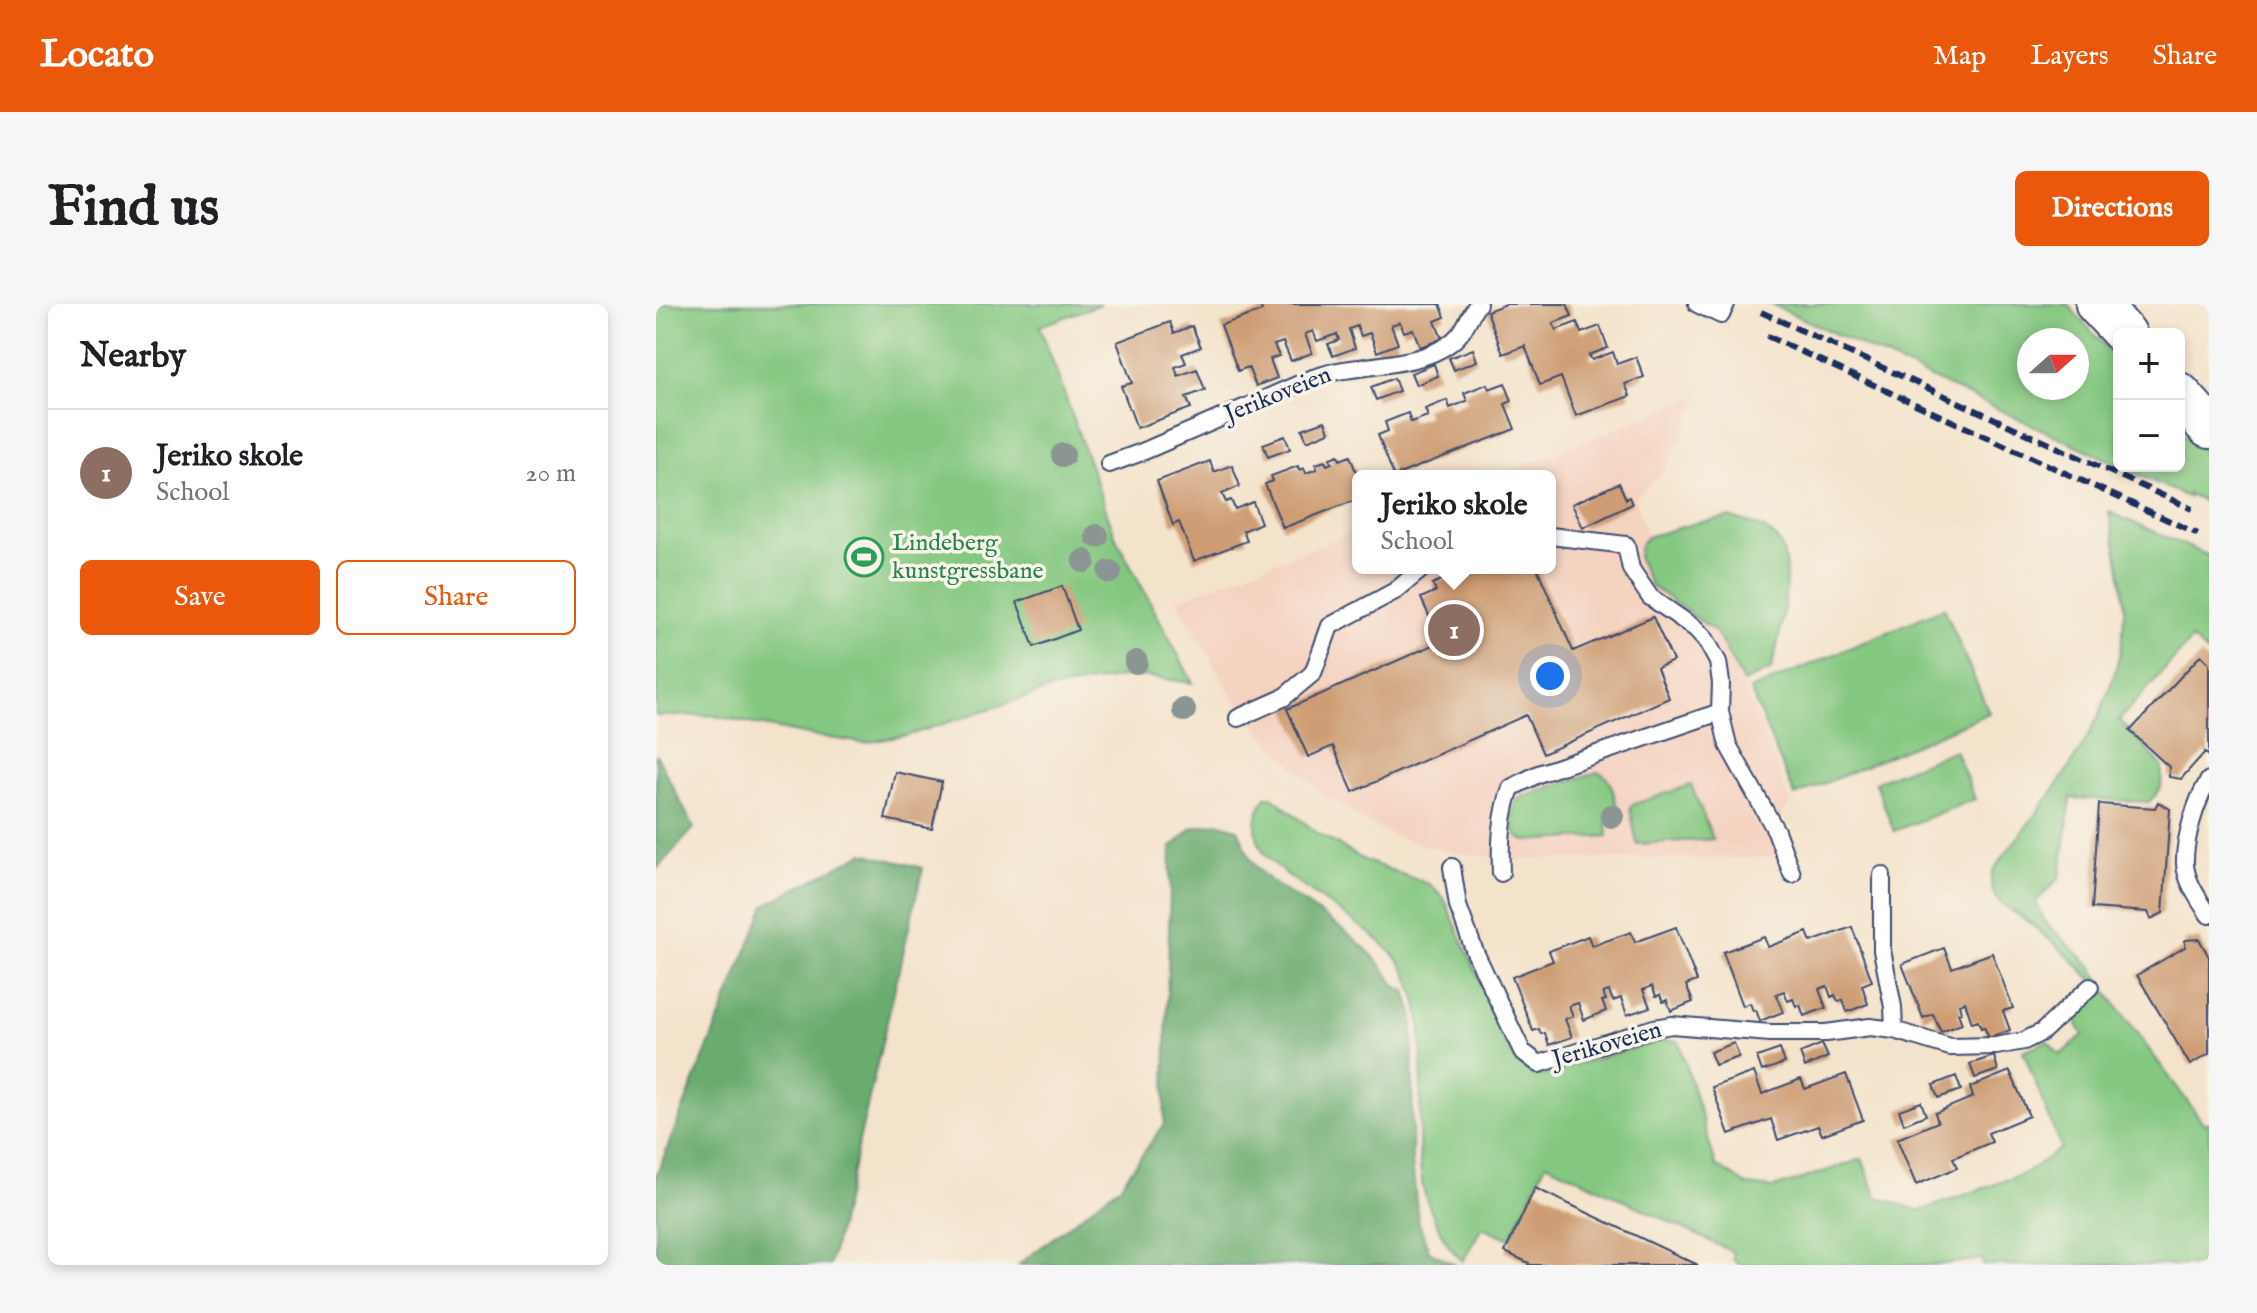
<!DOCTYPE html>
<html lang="en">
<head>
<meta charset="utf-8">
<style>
	body { margin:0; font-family:"IM FELL English",serif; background:#f6f6f6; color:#202124 }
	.controls { position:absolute; right:24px; top:24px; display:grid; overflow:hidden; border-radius:12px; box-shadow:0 4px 12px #0003 }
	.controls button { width:72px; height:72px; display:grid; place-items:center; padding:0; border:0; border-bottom:2px solid #e0e0e0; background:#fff; color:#202124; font:40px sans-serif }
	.compass { position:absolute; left:1361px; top:24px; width:72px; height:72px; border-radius:50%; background:#fff; box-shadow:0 4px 12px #0003; rotate:69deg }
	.you { position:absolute; left:894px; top:372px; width:28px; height:28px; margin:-20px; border:6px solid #fff; border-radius:50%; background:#1a73e8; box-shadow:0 0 0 12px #1a73e833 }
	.badge { display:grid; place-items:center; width:52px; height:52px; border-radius:50%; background:#ea580c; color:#fff; font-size:26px; font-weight:700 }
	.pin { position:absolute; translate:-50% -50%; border:4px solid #fff; box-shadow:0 2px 8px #0006 }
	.popup { position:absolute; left:696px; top:166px; width:204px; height:104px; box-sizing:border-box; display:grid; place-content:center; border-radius:12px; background:#fff; filter:drop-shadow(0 2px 6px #0005); font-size:26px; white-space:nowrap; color:#757577 }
	.popup b { font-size:30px; color:#202124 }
	.popup::after { content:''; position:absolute; left:50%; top:100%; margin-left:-16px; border:16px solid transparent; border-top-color:#fff }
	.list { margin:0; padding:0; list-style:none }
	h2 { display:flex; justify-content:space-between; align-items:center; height:104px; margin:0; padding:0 32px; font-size:34px }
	h2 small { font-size:26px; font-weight:400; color:#757577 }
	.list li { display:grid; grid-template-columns:52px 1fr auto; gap:24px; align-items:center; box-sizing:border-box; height:128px; padding:0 32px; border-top:2px solid #e0e0e0 }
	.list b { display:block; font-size:30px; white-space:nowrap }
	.list p { margin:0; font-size:26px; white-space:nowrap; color:#757577 }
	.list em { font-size:26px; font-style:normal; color:#757577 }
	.actions { display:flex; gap:16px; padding:24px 32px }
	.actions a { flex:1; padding:18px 0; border:2px solid #ea580c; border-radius:12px; text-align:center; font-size:28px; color:#ea580c }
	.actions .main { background:#ea580c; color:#fff }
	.map { position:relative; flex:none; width:1553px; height:961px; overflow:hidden; border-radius:12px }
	header { display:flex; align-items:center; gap:48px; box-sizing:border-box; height:112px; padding:0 40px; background:#ea580c; color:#fff }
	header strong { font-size:38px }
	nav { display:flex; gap:44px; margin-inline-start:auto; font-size:28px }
	.intro { display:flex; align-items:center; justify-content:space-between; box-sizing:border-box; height:192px; padding:0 48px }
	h1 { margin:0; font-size:56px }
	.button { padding:20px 36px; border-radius:12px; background:#ea580c; color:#fff; font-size:28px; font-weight:700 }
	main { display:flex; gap:48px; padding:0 48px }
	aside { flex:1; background:#fff; border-radius:12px; box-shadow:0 4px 12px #0003 }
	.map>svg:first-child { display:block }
	.built { fill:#f5d3c1 }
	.green { fill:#84c780; stroke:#507b6f; stroke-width:2; fill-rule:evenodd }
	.forest { fill:#6bac6e; stroke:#436e66; stroke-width:2 }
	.building { fill:#ce9d75 }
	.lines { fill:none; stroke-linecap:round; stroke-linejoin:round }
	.service-casing { stroke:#3c4a6e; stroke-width:20 }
	.tertiary-casing { stroke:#3c4a6e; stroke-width:46 }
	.service { stroke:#fff; stroke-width:16 }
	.tertiary { stroke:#fff; stroke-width:42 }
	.rail { stroke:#1b2f5e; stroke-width:6; stroke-dasharray:12 6; stroke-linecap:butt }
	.tree { fill:#8b9593 }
	.labels { text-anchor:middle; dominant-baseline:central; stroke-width:7; stroke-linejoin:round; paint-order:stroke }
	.street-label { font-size:24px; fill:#1b2f5e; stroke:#f7f3e8 }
	.leisure-label { font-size:24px; fill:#27864d; stroke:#f7f3e8; text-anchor:start }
</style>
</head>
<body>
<header>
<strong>Locato</strong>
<nav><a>Map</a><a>Layers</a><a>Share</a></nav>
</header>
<div class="intro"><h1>Find us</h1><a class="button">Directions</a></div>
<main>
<aside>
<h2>Nearby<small></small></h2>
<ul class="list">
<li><span class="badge" style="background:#8d6e63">1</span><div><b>Jeriko skole</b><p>School</p></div><em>20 m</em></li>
</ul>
<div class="actions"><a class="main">Save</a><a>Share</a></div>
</aside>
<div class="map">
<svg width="1553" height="961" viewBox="0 0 1553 961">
	<rect width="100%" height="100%" fill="#f7f3e8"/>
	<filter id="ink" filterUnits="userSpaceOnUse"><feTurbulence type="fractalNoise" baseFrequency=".0125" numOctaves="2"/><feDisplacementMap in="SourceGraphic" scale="16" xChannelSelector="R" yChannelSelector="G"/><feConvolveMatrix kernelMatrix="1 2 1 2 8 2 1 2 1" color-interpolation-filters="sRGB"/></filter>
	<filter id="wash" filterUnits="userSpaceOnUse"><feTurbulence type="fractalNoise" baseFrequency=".006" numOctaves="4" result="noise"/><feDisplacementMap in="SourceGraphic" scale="32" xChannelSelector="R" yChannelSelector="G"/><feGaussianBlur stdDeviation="1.8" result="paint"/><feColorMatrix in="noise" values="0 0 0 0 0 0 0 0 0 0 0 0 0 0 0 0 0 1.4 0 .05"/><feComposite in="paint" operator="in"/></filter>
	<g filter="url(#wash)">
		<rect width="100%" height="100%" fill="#f4e3cb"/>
		<path class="built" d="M1042 92 1027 132 1005 171 979 193 991 233 984 241 994 281 1060 328 1087 378 1135 499 1124 513 1142 554 856 555 799 549 772 543 737 531 713 520 664 488 620 445 577 394 521 296 702 226V264H894V172H842Z"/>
		<path class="green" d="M0 0H445L384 22 460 234 537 379 478 371 395 385 253 431 207 439 147 430 54 411 0 412Z
			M1115 0H1411L1463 58V161ZM1373 36H1421V84H1373Z
			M1523 125 1530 133 1531 130 1553 155V200L1532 189 1533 194 1464 162H1523Z
			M1453 208 1553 252V351L1536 335 1463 416 1506 462 1505 484 1493 498 1415 494 1404 573 1380 598 1389 618 1435 662 1450 687 1548 820 1553 818V961H1327L1326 955 1280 961H1084L1077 956V948L890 859 854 935 826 923 807 957C792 944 784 929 777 911 774 904 770 896 768 888 752 821 785 721 745 660 727 633 672 601 645 581 632 572 618 562 608 549 596 531 598 509 610 493H616L660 528 710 557 773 580 788 594 858 754 877 771H889L918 761 1009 736 1023 738 1060 861 1091 881 1118 884 1206 855 1221 893 1264 907 1370 869 1405 844 1367 747 1391 737 1404 751 1427 731 1417 713 1447 690C1426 662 1399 639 1371 617 1362 610 1348 604 1341 595 1335 586 1334 575 1337 566 1396 488 1469 407 1468 304 1468 275 1458 237 1453 208Z
			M1073 213C1089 218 1106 221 1119 233 1142 255 1123 337 1115 366L1087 378 1060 328 994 281 982 253 984 241 991 233 1040 219Z
			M1288 304 1333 409 1139 492 1094 386Z
			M1299 446 1319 495 1238 527 1219 478Z
			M941 468C956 470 957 490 961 502L951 505 950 508 952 532 869 537C852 530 855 514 859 498L868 492Z
			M1035 481 1057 535 981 540 974 504 978 500Z"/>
		<path class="forest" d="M0 450 38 524 0 566Z
			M561 519 582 525C586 534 589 545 594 554 605 574 628 586 647 598 680 620 720 646 739 682L750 687 757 710 756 857 762 916 773 947 800 961H362L464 882 508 820 515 544 536 524Z
			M207 549 267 564 174 961H0V872L109 601Z"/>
		<g id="blocks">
			<path class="building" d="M604 0H784L789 13 779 17 786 35 764 43 757 25 748 28 744 18 735 21 742 40 721 48 714 29 705 32 701 22 693 25 699 44 677 52 672 40 683 36 681 30 661 37 657 27 649 30 656 49 635 57 627 38 618 41 623 52 614 55 621 74 600 82 592 63 582 67 565 21 606 7Z
				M850 0H911L916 12 897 19 900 26 921 18 925 29 944 22 952 44 933 51 936 56 957 48 961 60 980 53 988 73 969 80 974 92 920 112 905 73 884 81 869 42 847 50 831 7Z
				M514 18 518 29 536 22 545 43 526 50 530 59 519 63 522 72 541 65 549 86 530 93 535 104 481 124 465 82 476 79 461 38Z
				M817 45 821 57 798 66 793 54Z
				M778 60 782 72 760 81 755 69Z
				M738 74 743 87 720 96 715 83Z
				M849 79 856 97 849 100 859 125 738 172 722 131 732 127 729 118 752 109 755 118 772 112 769 105 791 96 794 104 811 97 808 89 831 80 833 85Z
				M669 117 673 128 651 137 646 125Z
				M629 132 634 145 612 153 607 140Z
				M682 151 684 156 694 152 702 173V195L627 224 609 180 617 177 615 172 642 162 643 166 648 164 650 169 661 165 660 160 669 157 671 161 676 159 674 154Z
				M554 157 558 168 576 161 584 182 566 190 570 198 575 196 579 205 597 198 605 219 587 227 591 237 538 257 523 218 517 221 501 177Z
				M963 179 970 195 973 193 976 200 927 224 916 200Z
				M814 264H881L917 347 997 313 1017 357 1001 364 1013 394 887 450 870 411 697 488 677 442 652 453 631 405 793 334 787 319 778 323 765 294 780 287 776 280Z
				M406 282 422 326 378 343 361 298Z
				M1545 351 1553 359V452L1549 448 1525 475 1513 473V463L1474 427Z
				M239 468 286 478 276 525 229 515Z
				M1502 498 1514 505 1507 609 1495 615 1492 608 1436 604 1443 500 1499 504Z
				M1020 623 1041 677 1030 681 1037 698 1015 707 1011 696 1007 698 1004 691 1000 692 996 682 987 686 994 703 971 711 965 694 957 697 953 687 947 689 950 696 946 697 950 707 928 716 922 699 913 702 917 712 909 715 916 733 893 741 889 729 885 730 883 725 877 727 856 673 897 657 893 647 932 632 936 642 975 628 979 638Z
				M1196 623 1216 677 1206 681 1212 700 1191 708 1187 696 1182 697 1179 691 1175 693 1171 682 1163 685 1170 704 1148 712 1144 701 1140 702 1137 695 1132 697 1128 687 1120 690 1127 708 1104 717 1100 706 1097 707 1094 699 1087 702 1067 648 1108 633 1112 643 1151 628 1155 638Z
				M1543 635 1553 653V750L1534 761 1481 671 1529 643V636Z
				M1288 644 1296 664 1336 649 1357 704 1347 707 1354 726 1333 734 1328 723 1325 724 1322 717 1316 719 1309 698 1303 700 1305 708 1302 709 1306 720 1285 728 1277 710 1267 714 1246 660Z
				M1078 739 1083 753 1059 761 1054 748Z
				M1166 740 1172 753 1149 763 1144 749Z
				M1124 745 1129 759 1106 767 1101 753Z
				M1338 752 1342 766 1319 774 1314 760Z
				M1354 767 1373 812 1332 829 1336 838 1297 854 1301 864 1260 881 1241 835 1282 818 1279 809 1317 793 1314 783Z
				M1098 768 1106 790 1145 775 1149 785 1190 770 1207 816 1166 831 1162 822 1122 836 1115 815 1073 830 1056 783Z
				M1300 772 1305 786 1282 794 1277 781Z
				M1265 798 1270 811 1248 820 1243 806Z
				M879 884 1042 961H872L873 959 849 948Z"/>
		</g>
	</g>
	<g filter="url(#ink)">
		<use href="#blocks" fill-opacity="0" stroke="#3c4a6e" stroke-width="2"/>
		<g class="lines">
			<defs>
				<path id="service" d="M1041 0 1065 11 1070 0
					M453 160 486 148 657 74C668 71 678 67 688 66 724 60 783 60 806 27 812 18 815 9 822 0
					M894 232 970 241 975 265 994 293 1040 325 1050 336 1062 358 1065 379 1064 408 1072 441 1120 527 1136 570
					M582 414 627 394 657 369 674 322 739 287 767 264
					M1553 476C1540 496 1528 536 1529 560 1530 578 1544 597 1553 611
					M796 563 802 602 819 648 866 747 883 760 998 724 1016 721 1114 729H1170L1214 723 1238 726 1294 743 1340 742 1368 737 1386 728 1434 683
					M845 569C844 540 845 512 855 484L882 470 1064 408
					M1226 571V646L1237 703 1238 726"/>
				<path id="tertiary" d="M1441 0 1469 30
					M1523 90 1553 123"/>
			</defs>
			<use href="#service" class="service-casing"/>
			<use href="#tertiary" class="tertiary-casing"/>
			<use href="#service" class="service"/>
			<use href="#tertiary" class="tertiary"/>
			<path class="rail" d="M1105 8 1536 205
				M1111 32 1542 230"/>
		</g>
		<g class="tree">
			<circle cx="407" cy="151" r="12"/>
			<circle cx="441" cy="232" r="12"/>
			<circle cx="428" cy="257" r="12"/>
			<circle cx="454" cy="268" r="12"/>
			<circle cx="480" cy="358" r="12"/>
			<circle cx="528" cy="406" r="12"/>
			<circle cx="956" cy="512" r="12"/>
		</g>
	</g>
	<defs>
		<symbol id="stadium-ring" viewBox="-11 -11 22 22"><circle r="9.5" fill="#f7f3e8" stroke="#2e9e5b" stroke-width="1.5"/><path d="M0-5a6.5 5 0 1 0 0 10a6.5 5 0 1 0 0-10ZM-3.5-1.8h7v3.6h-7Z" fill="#2e9e5b"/></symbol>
	</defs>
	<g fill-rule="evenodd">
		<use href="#stadium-ring" x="186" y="231" width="44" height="44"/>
	</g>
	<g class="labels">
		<g class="street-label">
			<text transform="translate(622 91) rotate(-22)">Jerikoveien</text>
			<text transform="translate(951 741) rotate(-16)">Jerikoveien</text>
		</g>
		<g class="leisure-label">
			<text x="236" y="239">Lindeberg<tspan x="236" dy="28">kunstgressbane</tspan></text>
		</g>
	</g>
</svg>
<div class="controls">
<button>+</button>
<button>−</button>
</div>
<svg class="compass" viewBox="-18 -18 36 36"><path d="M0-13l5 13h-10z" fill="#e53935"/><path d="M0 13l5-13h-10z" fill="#757577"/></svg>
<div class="you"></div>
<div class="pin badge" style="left:798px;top:326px;background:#8d6e63">1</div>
<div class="popup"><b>Jeriko skole</b>School</div>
</div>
</main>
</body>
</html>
